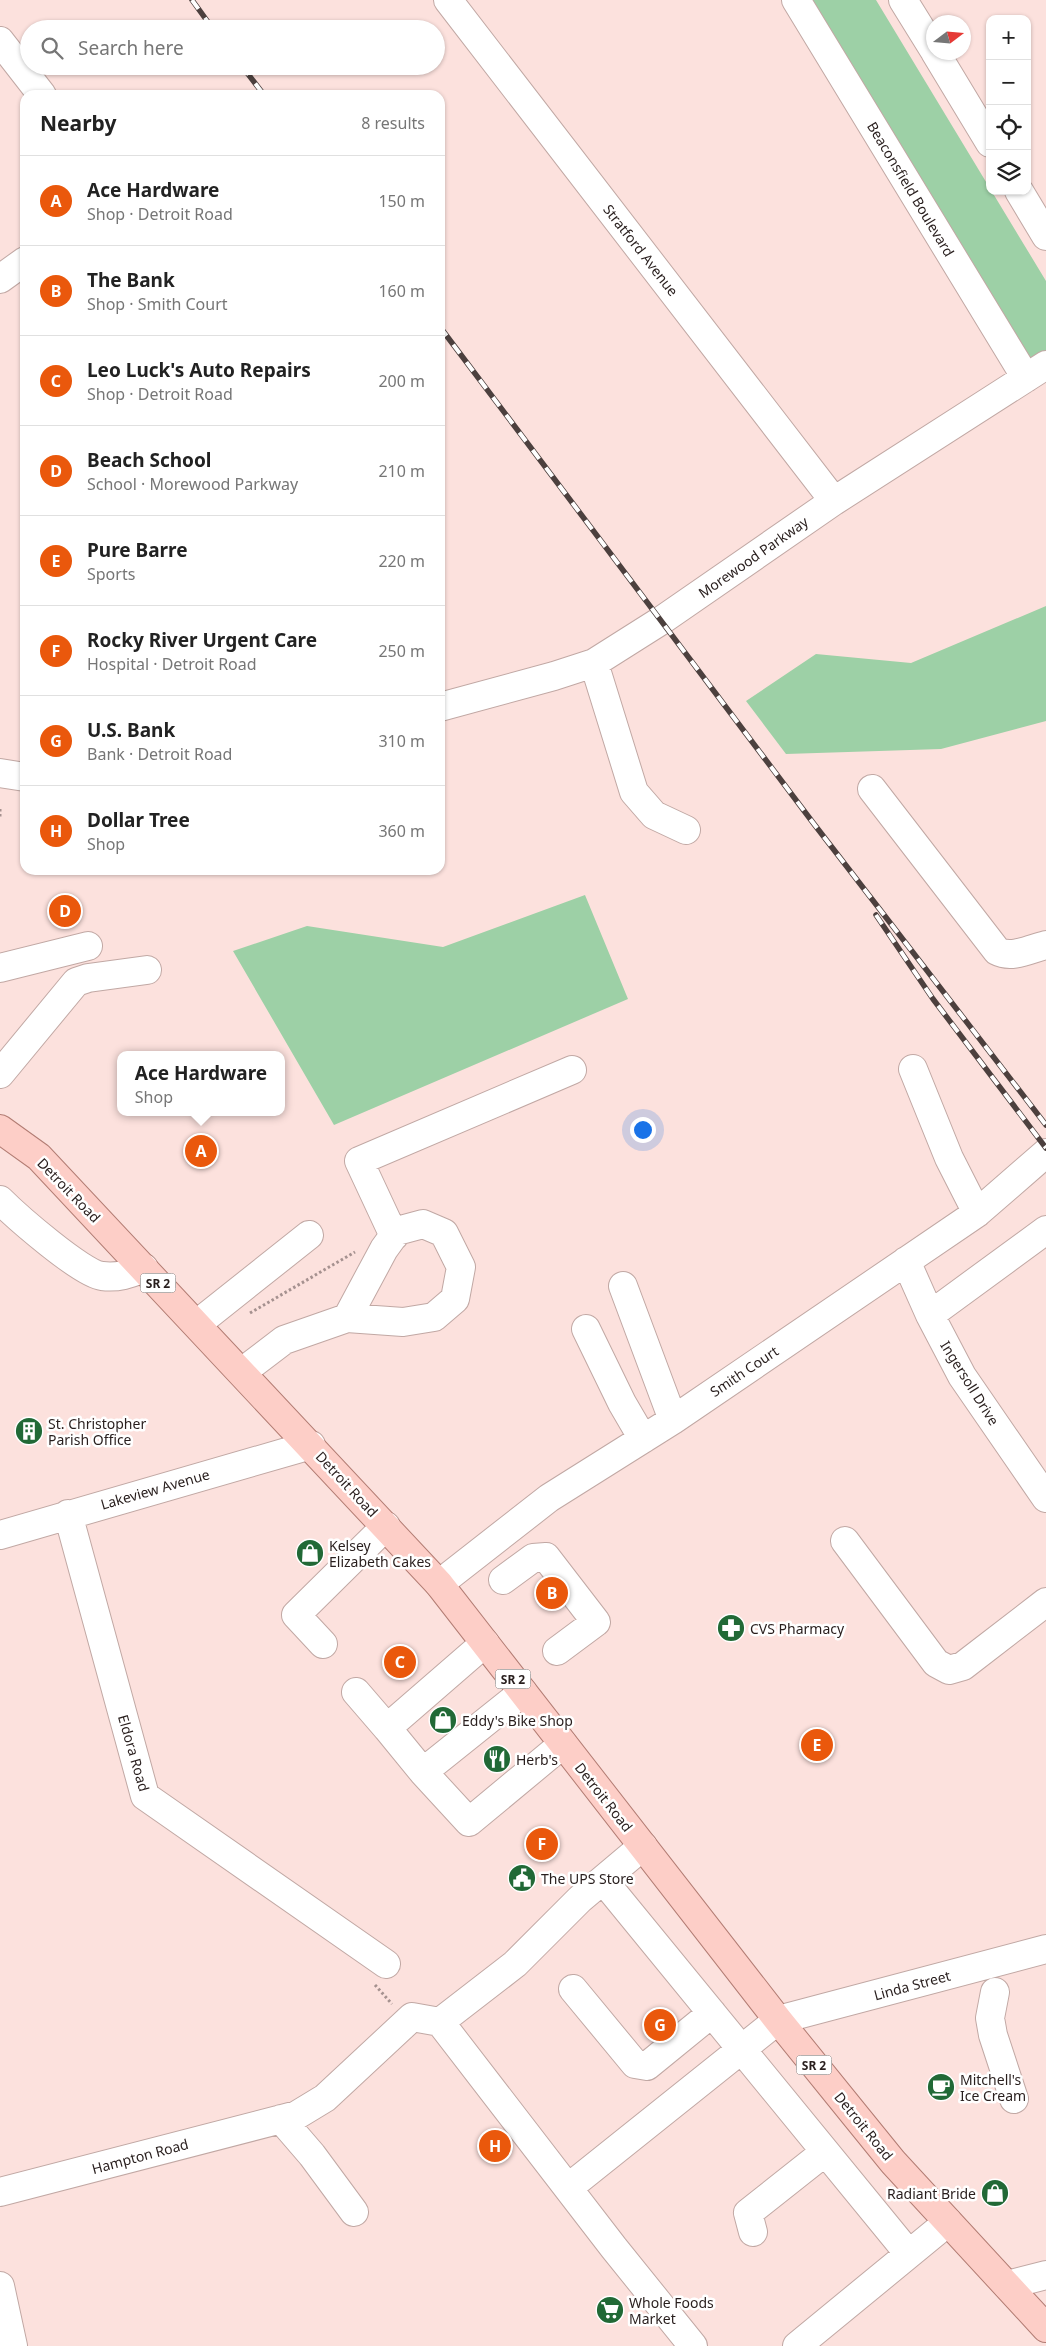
<!DOCTYPE html>
<html lang="en">
<head>
<meta charset="utf-8">
<style>
	body { margin:0; font-family:"Noto Sans",sans-serif; background:#f6f6f6; color:#222 }
	.controls { position:absolute; right:15px; top:15px; display:grid; overflow:hidden; border-radius:10px; box-shadow:0 1px 4px #0004 }
	.controls button { width:45px; height:45px; display:grid; place-items:center; padding:0; border:0; border-bottom:1px solid #e0e0e0; background:#fff; color:#222; font:25px sans-serif }
	.compass { position:absolute; left:926px; top:15px; width:45px; height:45px; border-radius:50%; background:#fff; box-shadow:0 1px 4px #0004; rotate:74deg }
	.you { position:absolute; left:642px; top:1129px; width:18px; height:18px; margin:-12px; border:4px solid #fff; border-radius:50%; background:#1a73e8; box-shadow:0 0 0 8px #1a73e833 }
	.badge { display:grid; place-items:center; width:32px; height:32px; border-radius:50%; background:#ea580c; color:#fff; font-size:16px; font-weight:700 }
	.pin { position:absolute; translate:-50% -50%; border:2px solid #fff; box-shadow:0 1px 5px #0006 }
	.popup { position:absolute; left:117px; top:1051px; width:168px; height:65px; box-sizing:border-box; display:grid; place-content:center; border-radius:10px; background:#fff; filter:drop-shadow(0 1px 4px #0005); font-size:16px; white-space:nowrap; color:#767676 }
	.popup b { font-size:19px; color:#222 }
	.popup::after { content:''; position:absolute; left:50%; top:100%; margin-left:-10px; border:10px solid transparent; border-top-color:#fff }
	.list { margin:0; padding:0; list-style:none }
	h2 { display:flex; justify-content:space-between; align-items:center; height:65px; margin:0; padding:0 20px; font-size:21px }
	h2 small { font-size:16px; font-weight:400; color:#767676 }
	.list li { display:grid; grid-template-columns:32px 1fr auto; gap:15px; align-items:center; box-sizing:border-box; height:90px; padding:0 20px; border-top:1px solid #e0e0e0 }
	.list b { display:block; font-size:19px; white-space:nowrap }
	.list p { margin:0; font-size:16px; white-space:nowrap; color:#767676 }
	.list em { font-size:16px; font-style:normal; color:#767676 }
	.icon { flex:none; width:28px; height:28px; fill:none; stroke:currentColor; stroke-width:2; stroke-linecap:round; stroke-linejoin:round }
	.map { position:relative; flex:none; width:1046px; height:2346px; overflow:hidden }
	.search { position:absolute; background:#fff; box-shadow:0 1px 4px #0004; left:20px; top:20px; width:425px; height:55px; display:flex; align-items:center; gap:12px; box-sizing:border-box; padding:0 18px; border-radius:28px; color:#767676; font-size:19px }
	.panel { position:absolute; background:#fff; box-shadow:0 1px 4px #0004; left:20px; top:90px; width:425px; height:785px; border-radius:15px }
	.map>svg:first-child { display:block }
	.green { fill:#9dd0a6 }
	.lines { fill:none; stroke-linecap:round; stroke-linejoin:round }
	.minor-casing { stroke:#c1a8a4; stroke-width:30 }
	.major-casing { stroke:#b27c73; stroke-width:30 }
	.path { stroke:#a5918f; stroke-width:3; stroke-dasharray:2.5 2.5; stroke-linecap:butt }
	.minor { stroke:#fff; stroke-width:28 }
	.major { stroke:#fdcec7; stroke-width:28 }
	.rail-casing { stroke:#4c403e; stroke-width:5.5 }
	.rail { stroke:#fff; stroke-width:4; stroke-dasharray:11; stroke-linecap:butt }
	.labels { text-anchor:middle; dominant-baseline:central; stroke-width:5; stroke-linejoin:round; paint-order:stroke }
	.shield { fill:#fff; stroke:#686261; stroke-width:1 }
	.shield-label { font-size:12px; font-weight:bold; fill:#281e1d }
	.street-label { font-size:14px; fill:#281e1d; stroke:#fff }
	.poi-label { font-size:14px; fill:#281e1d; stroke:#fff; text-anchor:start }
</style>
</head>
<body>
<div class="map">
<svg width="1046" height="2346" viewBox="0 0 1046 2346">
	<rect width="100%" height="100%" fill="#fce1dd"/>
	<path class="green" d="M807 0H876L1046 281V352L1025 363Z
		M1046 606V721L941 749 786 754 746 701 816 654 911 663Z
		M585 895 628 999 334 1125 233 951 307 926 443 947Z"/>
	<g class="lines">
		<defs>
			<path id="minor" d="M448 0 834 501
				M796 0 1026 378
				M903 0 934 50
				M0 41 42 95
				M935 52 990 143
				M1019 191 1046 236
				M0 279 25 261
				M594 663 634 792 654 815 686 830
				M440 707 554 676 594 663 662 620 834 501 1046 365
				M0 773 25 777
				M872 789 997 951C1012 959 1030 949 1046 945
				M0 968 88 946
				M913 1069 949 1158 977 1213
				M0 1074 76 982 88 978 147 970
				M0 1200C16 1216 82 1274 102 1276 118 1278 130 1274 144 1268
				M394 1236 359 1161 572 1070
				M906 1261 930 1315 962 1376 1046 1498
				M623 1286 673 1420
				M930 1315 1046 1230
				M197 1324 309 1235
				M586 1329 622 1403 643 1439
				M242 1372 284 1340 347 1318 403 1322 434 1317 455 1299 461 1267 444 1233 423 1224 397 1231 384 1249 347 1318
				M68 1514 145 1796 386 1964
				M0 1535 311 1445
				M845 1541 936 1663 949 1670 963 1666 1046 1602
				M503 1580 533 1558 546 1557 596 1622 557 1651
				M439 1584 549 1498 673 1420 977 1213 1046 1153
				M323 1644 296 1615 386 1526
				M356 1692 387 1728 485 1643
				M387 1728 423 1772 523 1692
				M423 1772 469 1822 563 1744
				M603 1880 909 2254
				M573 1989 635 2064 647 2066 712 2013
				M995 1992 990 2018 993 2035 1014 2099
				M440 2022 614 2248 693 2346
				M281 2119 312 2155 354 2212
				M568 2188 778 2020 1046 1949
				M0 2192 297 2115 325 2098 412 2017 440 2022 515 1964 580 1899 643 1846
				M753 2232 748 2213 825 2152
				M1007 2285 1046 2275
				M0 2286 13 2346
				M797 2346 948 2222"/>
			<path id="major" d="M0 1129 39 1157 439 1584 778 2020 850 2109 893 2162 1046 2328"/>
		</defs>
		<use href="#minor" class="minor-casing"/>
		<use href="#major" class="major-casing"/>
		<path class="path" d="M0 809V819
			M250 1313 355 1252
			M375 1985 392 2004"/>
		<use href="#minor" class="minor"/>
		<use href="#major" class="major"/>
		<defs>
			<path id="rail" d="M192 0 213 29
				M242 66 264 95
				M440 327 814 824 1046 1125
				M876 915 933 999 1046 1148"/>
		</defs>
		<use href="#rail" class="rail-casing"/>
		<use href="#rail" class="rail"/>
	</g>
	<defs>
		<symbol id="building-disc" viewBox="-11 -11 22 22"><circle r="9.5" fill="#216936" stroke="#fff"/><path d="M-4-6H4V6H1V3H-1V6H-4ZM-2.5-4.3h1.7v1.8h-1.7ZM.8-4.3h1.7v1.8H.8ZM-2.5-1h1.7V.8h-1.7ZM.8-1h1.7V.8H.8Z" fill="#fff"/></symbol>
		<symbol id="shop-disc" viewBox="-11 -11 22 22"><circle r="9.5" fill="#216936" stroke="#fff"/><path d="M-5-2.5h2.3a2.7 3.5 0 0 1 5.4 0H5L5.5 6h-11ZM-1.5-2.5h3a1.5 2.3 0 0 0-3 0Z" fill="#fff"/></symbol>
		<symbol id="pharmacy-disc" viewBox="-11 -11 22 22"><circle r="9.5" fill="#216936" stroke="#fff"/><path d="M-2-6h4v4h4v4h-4v4h-4v-4h-4v-4h4Z" fill="#fff"/></symbol>
		<symbol id="restaurant-disc" viewBox="-11 -11 22 22"><circle r="9.5" fill="#216936" stroke="#fff"/><path d="M-5-6h1v4h1v-4h1v4h1v-4h1v5L-1.5 .5V6h-2V.5L-5-1ZM5-6V6H3V1.5H1.5Q1.5-4 5-6Z" fill="#fff"/></symbol>
		<symbol id="civic-disc" viewBox="-11 -11 22 22"><circle r="9.5" fill="#216936" stroke="#fff"/><path d="M-.6-6.5H3V-4.5H.6V-3L4-1V1h2V6H-6V1h2V-1L-.6-3ZM-1.2 2.5V6h2.4V2.5Z" fill="#fff"/></symbol>
		<symbol id="cafe-disc" viewBox="-11 -11 22 22"><circle r="9.5" fill="#216936" stroke="#fff"/><path d="M-5.5-4.5H6V0H3Q3 3.5 0 3.5H-2.5Q-5.5 3.5-5.5 0ZM3-3.2v2h1.7v-2ZM-6 4.5H4V6H-6Z" fill="#fff"/></symbol>
		<symbol id="supermarket-disc" viewBox="-11 -11 22 22"><circle r="9.5" fill="#216936" stroke="#fff"/><path d="M-6-5.5h2.5l.6 2H6L4.5 2H-2.5L-4.4-4H-6ZM-1.5 3.2a1.3 1.3 0 1 0 .1 0ZM3 3.2a1.3 1.3 0 1 0 .1 0Z" fill="#fff"/></symbol>
	</defs>
	<g fill-rule="evenodd">
		<use href="#building-disc" x="13" y="1415" width="32" height="32"/>
		<use href="#shop-disc" x="294" y="1537" width="32" height="32"/>
		<use href="#pharmacy-disc" x="715" y="1612" width="32" height="32"/>
		<use href="#shop-disc" x="427" y="1704" width="32" height="32"/>
		<use href="#restaurant-disc" x="481" y="1743" width="32" height="32"/>
		<use href="#civic-disc" x="506" y="1862" width="32" height="32"/>
		<use href="#cafe-disc" x="925" y="2071" width="32" height="32"/>
		<use href="#shop-disc" x="979" y="2177" width="32" height="32"/>
		<use href="#supermarket-disc" x="594" y="2294" width="32" height="32"/>
	</g>
	<g class="labels">
		<g class="shield">
			<rect x="140.5" y="1273.5" width="35" height="19" rx="4"/>
			<rect x="495.5" y="1669.5" width="35" height="19" rx="4"/>
			<rect x="796.5" y="2055.5" width="35" height="19" rx="4"/>
		</g>
		<g class="shield-label">
			<text x="158" y="1283">SR 2</text>
			<text x="513" y="1679">SR 2</text>
			<text x="814" y="2065">SR 2</text>
		</g>
		<g class="street-label">
			<text transform="translate(911 189) rotate(59)">Beaconsfield Boulevard</text>
			<text transform="translate(641 250) rotate(52)">Stratford Avenue</text>
			<text transform="translate(753 557) rotate(-35)">Morewood Parkway</text>
			<text transform="translate(69 1190) rotate(46)">Detroit Road</text>
			<text transform="translate(744 1371) rotate(-34)">Smith Court</text>
			<text transform="translate(970 1383) rotate(58)">Ingersoll Drive</text>
			<text transform="translate(347 1484) rotate(47)">Detroit Road</text>
			<text transform="translate(155 1489) rotate(-16)">Lakeview Avenue</text>
			<text transform="translate(134 1753) rotate(74)">Eldora Road</text>
			<text transform="translate(604 1797) rotate(52)">Detroit Road</text>
			<text transform="translate(912 1985) rotate(-15)">Linda Street</text>
			<text transform="translate(864 2126) rotate(51)">Detroit Road</text>
			<text transform="translate(140 2156) rotate(-15)">Hampton Road</text>
		</g>
		<g class="poi-label">
			<text x="48" y="1423">St. Christopher<tspan x="48" dy="16">Parish Office</tspan></text>
			<text x="329" y="1545">Kelsey<tspan x="329" dy="16">Elizabeth Cakes</tspan></text>
			<text x="750" y="1628">CVS Pharmacy</text>
			<text x="462" y="1720">Eddy's Bike Shop</text>
			<text x="516" y="1759">Herb's</text>
			<text x="541" y="1878">The UPS Store</text>
			<text x="960" y="2079">Mitchell's<tspan x="960" dy="16">Ice Cream</tspan></text>
			<text x="976" y="2193" text-anchor="end">Radiant Bride</text>
			<text x="629" y="2302">Whole Foods<tspan x="629" dy="16">Market</tspan></text>
		</g>
	</g>
</svg>
<div class="controls">
<button>+</button>
<button>−</button>
<button><svg class="icon" aria-label="locate" viewBox="0 0 24 24"><circle cx="12" cy="12" r="6"/><path d="M12 2v4M12 18v4M2 12h4M18 12h4"/></svg></button>
<button><svg class="icon" aria-label="layers" viewBox="0 0 24 24"><path d="M12 4l9 5-9 5-9-5zM3 14l9 5 9-5"/></svg></button>
</div>
<svg class="compass" viewBox="-18 -18 36 36"><path d="M0-13l5 13h-10z" fill="#e53935"/><path d="M0 13l5-13h-10z" fill="#767676"/></svg>
<div class="you"></div>
<div class="pin badge" style="left:201px;top:1151px">A</div>
<div class="popup"><b>Ace Hardware</b>Shop</div>
<div class="pin badge" style="left:552px;top:1593px">B</div>
<div class="pin badge" style="left:400px;top:1662px">C</div>
<div class="pin badge" style="left:65px;top:911px">D</div>
<div class="pin badge" style="left:817px;top:1745px">E</div>
<div class="pin badge" style="left:542px;top:1844px">F</div>
<div class="pin badge" style="left:660px;top:2025px">G</div>
<div class="pin badge" style="left:495px;top:2146px">H</div>
<div class="search"><svg class="icon" aria-label="search" viewBox="0 0 24 24"><circle cx="10" cy="10" r="6"/><path d="M15 15l6 6"/></svg>Search here</div>
<section class="panel">
<h2>Nearby<small>8 results</small></h2>
<ul class="list">
<li><span class="badge">A</span><div><b>Ace Hardware</b><p>Shop · Detroit Road</p></div><em>150 m</em></li>
<li><span class="badge">B</span><div><b>The Bank</b><p>Shop · Smith Court</p></div><em>160 m</em></li>
<li><span class="badge">C</span><div><b>Leo Luck's Auto Repairs</b><p>Shop · Detroit Road</p></div><em>200 m</em></li>
<li><span class="badge">D</span><div><b>Beach School</b><p>School · Morewood Parkway</p></div><em>210 m</em></li>
<li><span class="badge">E</span><div><b>Pure Barre</b><p>Sports</p></div><em>220 m</em></li>
<li><span class="badge">F</span><div><b>Rocky River Urgent Care</b><p>Hospital · Detroit Road</p></div><em>250 m</em></li>
<li><span class="badge">G</span><div><b>U.S. Bank</b><p>Bank · Detroit Road</p></div><em>310 m</em></li>
<li><span class="badge">H</span><div><b>Dollar Tree</b><p>Shop</p></div><em>360 m</em></li>
</ul>
</section>
</div>
</body>
</html>
